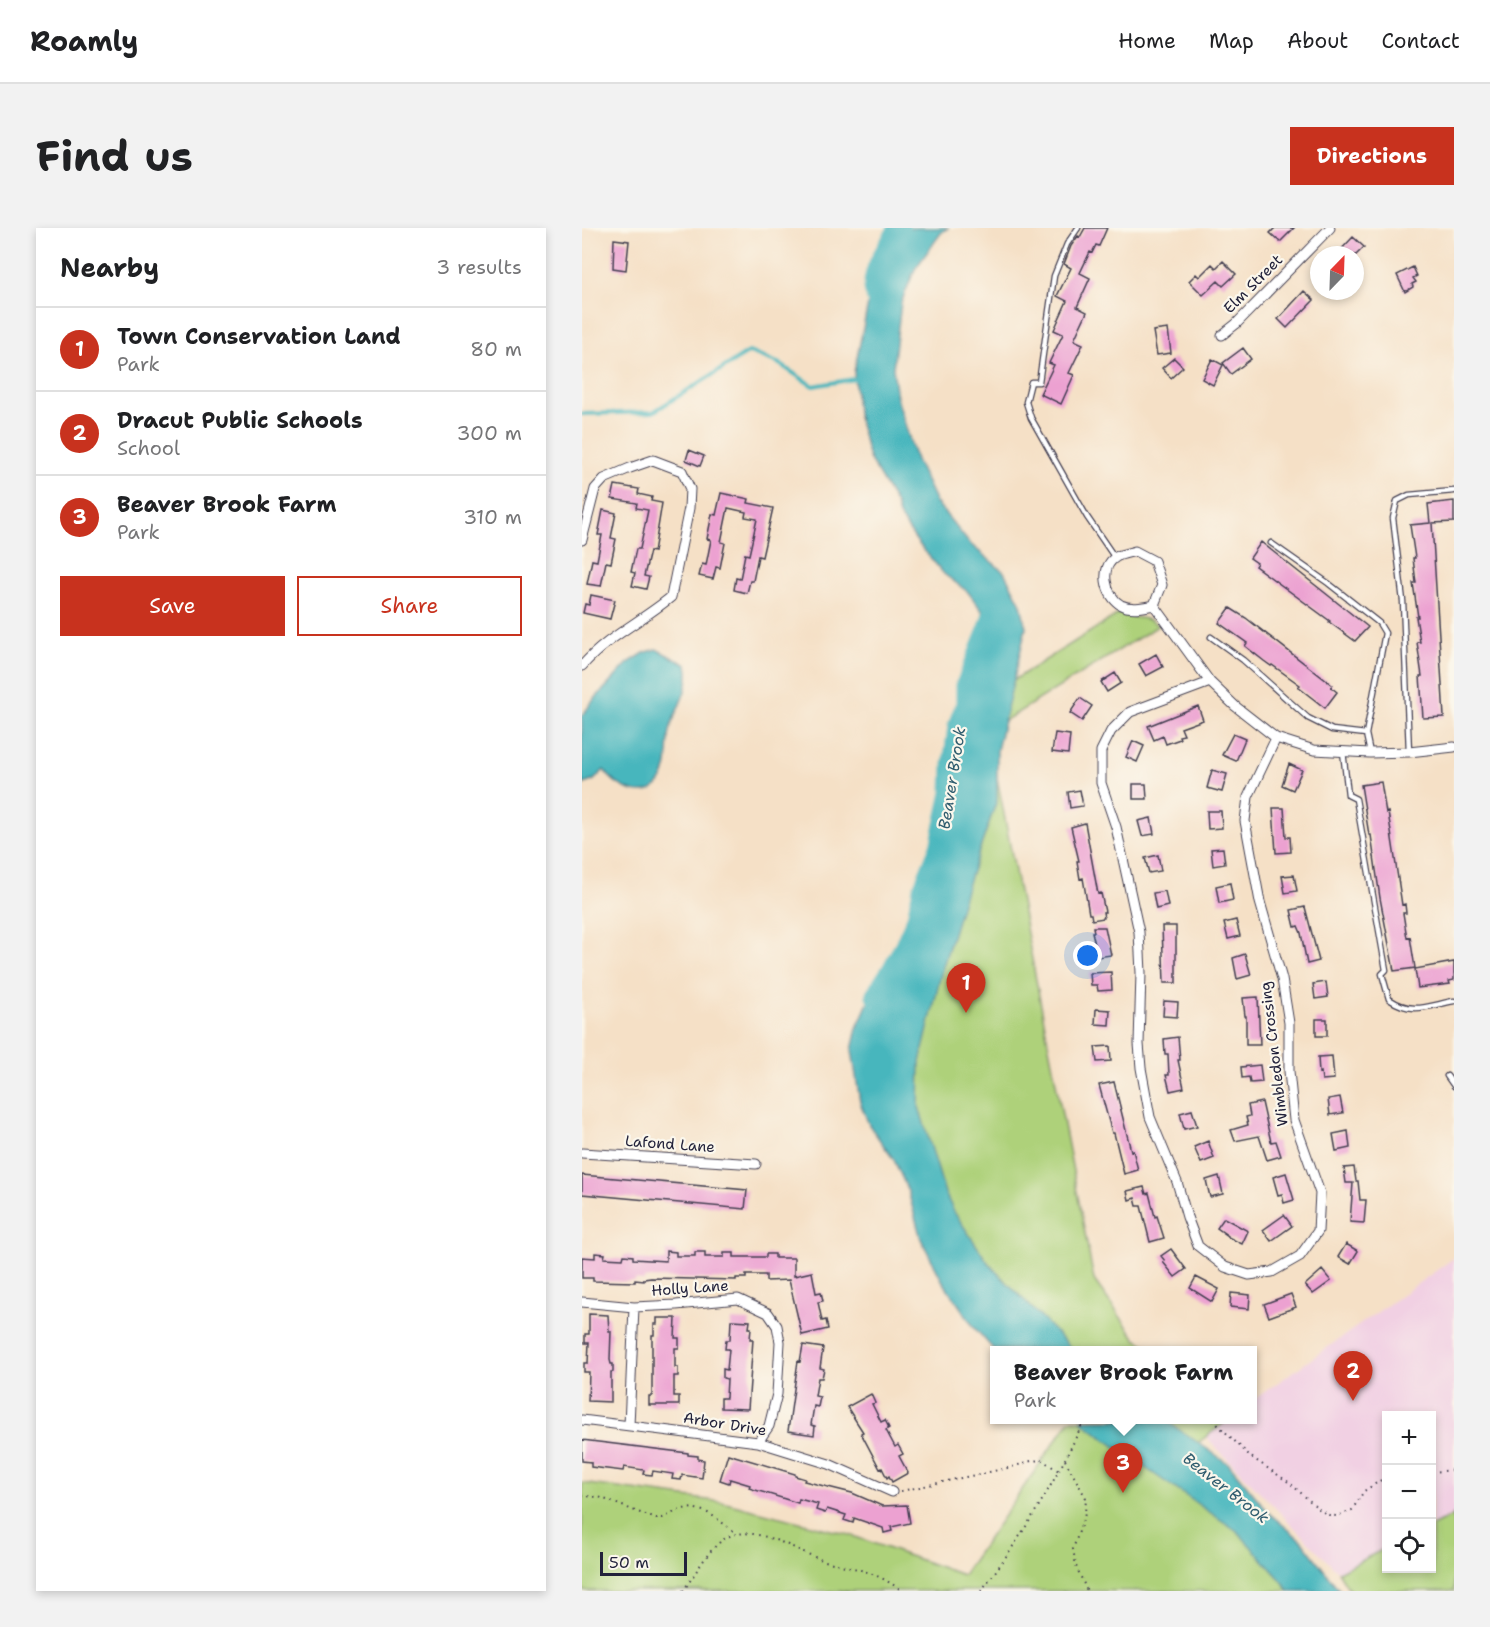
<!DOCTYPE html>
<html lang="en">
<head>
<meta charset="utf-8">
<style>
	body { margin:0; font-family:"Shantell Sans",sans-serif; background:#f2f2f2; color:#202124 }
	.controls { position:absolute; right:18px; bottom:18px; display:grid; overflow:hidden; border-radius:0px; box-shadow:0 3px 9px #0003 }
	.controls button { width:54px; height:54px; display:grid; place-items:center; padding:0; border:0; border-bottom:2px solid #e0e0e0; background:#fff; color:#202124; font:30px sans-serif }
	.compass { position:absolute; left:728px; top:18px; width:54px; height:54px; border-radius:50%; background:#fff; box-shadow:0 3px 9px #0003; rotate:23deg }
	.scale { position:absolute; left:18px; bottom:15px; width:87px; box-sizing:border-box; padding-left:6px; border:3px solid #22223b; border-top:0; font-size:16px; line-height:21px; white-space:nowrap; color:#22223b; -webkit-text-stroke:4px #fbf7ec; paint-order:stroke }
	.you { position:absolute; left:506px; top:728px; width:21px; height:21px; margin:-15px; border:4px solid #fff; border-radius:50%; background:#1a73e8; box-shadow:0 0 0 9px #1a73e833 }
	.badge { display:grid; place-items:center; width:39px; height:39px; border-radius:50%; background:#c8321e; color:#fff; font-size:20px; font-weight:700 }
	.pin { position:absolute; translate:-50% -50px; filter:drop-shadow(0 2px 3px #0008) }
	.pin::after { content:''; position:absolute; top:32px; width:21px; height:18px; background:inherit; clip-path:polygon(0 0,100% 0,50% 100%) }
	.popup { position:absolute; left:408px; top:1118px; width:267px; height:78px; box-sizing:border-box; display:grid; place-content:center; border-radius:0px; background:#fff; filter:drop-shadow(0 2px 4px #0005); font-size:20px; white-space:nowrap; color:#757577 }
	.popup b { font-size:22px; color:#202124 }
	.popup::after { content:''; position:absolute; left:50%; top:100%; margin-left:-12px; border:12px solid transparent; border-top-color:#fff }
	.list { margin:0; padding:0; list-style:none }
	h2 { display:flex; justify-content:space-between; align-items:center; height:78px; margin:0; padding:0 24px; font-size:26px }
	h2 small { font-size:20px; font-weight:400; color:#757577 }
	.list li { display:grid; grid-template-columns:39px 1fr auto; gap:18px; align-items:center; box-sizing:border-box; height:84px; padding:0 24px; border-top:2px solid #e0e0e0 }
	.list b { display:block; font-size:22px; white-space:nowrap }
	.list p { margin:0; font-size:20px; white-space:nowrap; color:#757577 }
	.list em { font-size:20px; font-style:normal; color:#757577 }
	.actions { display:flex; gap:12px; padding:18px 24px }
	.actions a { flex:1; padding:14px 0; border:2px solid #c8321e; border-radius:0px; text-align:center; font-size:21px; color:#c8321e }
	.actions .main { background:#c8321e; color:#fff }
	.icon { flex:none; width:33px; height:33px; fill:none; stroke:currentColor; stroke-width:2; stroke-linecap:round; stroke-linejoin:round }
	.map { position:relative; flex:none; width:872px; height:1363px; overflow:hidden; border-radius:0px }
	header { display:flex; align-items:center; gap:36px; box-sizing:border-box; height:84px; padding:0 30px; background:#fff; border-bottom:2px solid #e0e0e0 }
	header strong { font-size:28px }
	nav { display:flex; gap:33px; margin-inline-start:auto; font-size:21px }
	.intro { display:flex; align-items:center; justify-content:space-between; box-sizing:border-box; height:144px; padding:0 36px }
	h1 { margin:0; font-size:42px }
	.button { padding:15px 27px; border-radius:0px; background:#c8321e; color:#fff; font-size:21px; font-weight:700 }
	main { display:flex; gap:36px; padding:0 36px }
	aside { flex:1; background:#fff; border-radius:0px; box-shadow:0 3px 9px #0003 }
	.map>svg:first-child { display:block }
	.built { fill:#f1d0e3 }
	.green { fill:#aed17a; stroke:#687a5a; stroke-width:1.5 }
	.water { fill:#46b6bd; stroke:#346c7c; stroke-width:1.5 }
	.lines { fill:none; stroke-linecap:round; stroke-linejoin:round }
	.stream { stroke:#46b6bd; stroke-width:4 }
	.river { stroke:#46b6bd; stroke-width:21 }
	.building { fill:#eca1d1 }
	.lane-casing { stroke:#423e50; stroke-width:7 }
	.street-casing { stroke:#423e50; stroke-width:11 }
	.path { stroke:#423e50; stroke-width:2; stroke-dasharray:1.5 4.5; stroke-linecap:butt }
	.lane { stroke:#fff; stroke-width:4.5 }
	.street { stroke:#fff; stroke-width:9 }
	.labels { text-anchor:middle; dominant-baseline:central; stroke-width:4.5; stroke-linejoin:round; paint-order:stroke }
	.street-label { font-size:15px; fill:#22223b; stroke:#fbf7ec }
	.water-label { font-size:16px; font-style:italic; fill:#305d6f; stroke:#fbf7ec }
</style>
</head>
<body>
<header>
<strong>Roamly</strong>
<nav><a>Home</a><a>Map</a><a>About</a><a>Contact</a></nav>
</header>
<div class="intro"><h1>Find us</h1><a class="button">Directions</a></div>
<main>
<aside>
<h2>Nearby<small>3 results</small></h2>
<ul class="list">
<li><span class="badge">1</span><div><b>Town Conservation Land</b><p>Park</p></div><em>80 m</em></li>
<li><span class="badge">2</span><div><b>Dracut Public Schools</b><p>School</p></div><em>300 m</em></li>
<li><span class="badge">3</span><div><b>Beaver Brook Farm</b><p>Park</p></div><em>310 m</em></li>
</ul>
<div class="actions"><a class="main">Save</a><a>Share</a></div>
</aside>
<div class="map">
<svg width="872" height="1363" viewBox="0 0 872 1363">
	<rect width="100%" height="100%" fill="#fbf7ec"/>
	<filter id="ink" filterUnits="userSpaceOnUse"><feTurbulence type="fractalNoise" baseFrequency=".0167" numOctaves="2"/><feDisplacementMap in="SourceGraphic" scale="12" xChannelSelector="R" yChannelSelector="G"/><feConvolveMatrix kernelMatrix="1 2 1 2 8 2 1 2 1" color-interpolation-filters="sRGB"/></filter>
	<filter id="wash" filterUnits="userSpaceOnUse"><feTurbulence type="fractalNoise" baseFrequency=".008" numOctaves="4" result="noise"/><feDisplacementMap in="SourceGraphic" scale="24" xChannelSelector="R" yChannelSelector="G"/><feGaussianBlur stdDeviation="1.35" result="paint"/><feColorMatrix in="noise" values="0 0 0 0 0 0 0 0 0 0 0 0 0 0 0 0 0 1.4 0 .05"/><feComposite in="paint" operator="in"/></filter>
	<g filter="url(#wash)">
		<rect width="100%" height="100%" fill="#f5e0c6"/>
		<path class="built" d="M872 1030V1287L850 1298V1188H804V1320L756 1344 624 1209 646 1192H670V1173Z"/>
		<path class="green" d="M538 385C550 392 566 387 576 398L406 503 512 1052 554 1111 572 1122H492L414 1066 348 966 316 754 362 670 392 477Z
			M488 1192H557L681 1291 708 1363H0V1255L140 1274 268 1307 381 1347Z
			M578 1192H646L609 1220Z
			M872 1287V1363H768L756 1344 804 1320V1340H850V1298Z"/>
		<path class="water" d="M320 0H366L359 5 333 41 319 75 311 140 315 170 334 232 354 274 387 315 422 344 439 376 444 400 415 522V572L386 655 360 742 338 834 337 879 363 965 372 984 407 1036 491 1122H412L391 1098 360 1052 339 1011 326 963 312 932 287 897 278 874 270 822 275 800 288 770 304 747 315 738 337 706 353 655 366 563 391 466 404 430 407 406 401 384 386 364 362 346 336 315 317 288 314 276 287 230 275 185 272 144 287 71 295 48Z
			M74 421 105 437C111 460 92 482 88 503 85 516 88 531 83 544 71 578 37 563 22 542L12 552 0 557V488L10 474 46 435 62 425Z
			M498 1192H583L647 1236 688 1286 720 1313 758 1363H707L700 1353 655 1303 543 1226Z"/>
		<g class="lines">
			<path class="stream" d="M0 186 71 184 167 124 196 135 231 158 278 150"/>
			<path class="river" d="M296 85C298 72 292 67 292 57 292 37 308 17 317 0
				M294 767 310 742 324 715 335 690 341 661 358 619 370 565 371 537 376 498 384 476V457L407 400 415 375"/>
		</g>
		<g id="blocks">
			<path class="building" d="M503 0H525L517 18 514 17 510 25 508 24 498 45 508 50 495 79 505 84 492 112 501 116 487 145 492 147 479 176 458 166 472 137 467 135 481 106 472 102 485 73 475 68 489 40 482 36 489 18 496 8 498 9Z
				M693 0H712L698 14 688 5Z
				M771 9 782 19 774 27H754Z
				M32 11 47 13 44 42 31 40Z
				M641 33 654 46 641 58 636 53 621 67 607 53 614 46 617 49 630 36 634 40Z
				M831 39 835 48 831 50 834 54 830 56 831 59 823 64 815 47Z
				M722 63 732 72 705 100 696 91Z
				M586 101 589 125 575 127 571 103Z
				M661 120 669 131 649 146 641 135Z
				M592 130 601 139 589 150 580 140Z
				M630 131 641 137 631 157 620 151Z
				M107 222 122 228 118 238 104 232Z
				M33 257 57 261 56 266 70 269 69 273 80 275 72 324 68 323 62 348 67 349 64 361 50 358 53 345 49 344 54 321H58L66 282 54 280 55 275 30 271Z
				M139 265 167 271 166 275 191 280 180 329 176 328 171 353H168L165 365 152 362 154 350 158 351 163 326 167 327 175 291 163 289 164 284 146 280 139 314 143 315 138 340 134 339 131 351 117 348 120 336 124 337 129 312 125 311 130 286 134 287Z
				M872 273V294L850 295 862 489 841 490 838 448H840L835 414H838L834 389H836L831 355H834L831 330H833L828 297 848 295 846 276Z
				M21 282 34 285 29 310 34 311 29 335 24 334 19 358 5 356 10 332 15 333 20 307H16Z
				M679 314 786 399 773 413 747 394 748 393 673 338 675 335 668 330Z
				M9 367 33 372 28 391 1 385 3 376 7 377Z
				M648 380 664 390 750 457 749 459 755 464 743 480 716 459 718 457 690 437 689 438 682 433 663 418 665 415 637 395Z
				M574 426 581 439 564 448 557 436Z
				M533 445 539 455 525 464 519 454Z
				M498 470 510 478 500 493 488 485Z
				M616 478 621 492 599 500 602 507 597 508 598 511 584 516 581 508 572 512 566 498Z
				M473 505 488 507 486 526 470 524Z
				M651 506 663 511 654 533 640 527Z
				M551 513 562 518 555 534 544 529Z
				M707 536 720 542 711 562 700 557Z
				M630 542 645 546 640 564 625 560Z
				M799 554 804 585 806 584 820 677 823 676 824 685H821L825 710 828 709 833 740 812 743 798 670 789 607H787L779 557Z
				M551 556H564L565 571H551Z
				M498 562 501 578 488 580 486 564Z
				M691 580H702L704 609H708L709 624 694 625Z
				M625 583H639L640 600 626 601Z
				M569 590 572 606 560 608 556 593Z
				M503 595 516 666 519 665 523 684H521L522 690 510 692 509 686H507L501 650 498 651 495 633H497L489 599Z
				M641 620 643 636 631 638 629 621Z
				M576 627 579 643 567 645 563 630Z
				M712 647 715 663 703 665 700 648Z
				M648 655 651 672 637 675 634 658Z
				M583 663 586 678 574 681 571 665Z
				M723 679 737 733 725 736 719 705 716 698 713 699 709 682Z
				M654 692 658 708 646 711 642 695Z
				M580 698H594V755H582Z
				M511 699H523L529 727 516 729 510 704H512Z
				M663 726 669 747 655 751 651 730Z
				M872 734V752L867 753 868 756 836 760 833 741Z
				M529 744 530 762 516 763 515 757H509L508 745Z
				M744 754 746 769 733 771 731 756Z
				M676 769 678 817H664V788H663L661 770Z
				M582 773 596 774 595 789 581 788Z
				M514 781 528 782 527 797 513 796Z
				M734 791H745V808H734Z
				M596 809 598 832H596L602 860 588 863 584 847H587L586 826H583L582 811Z
				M528 818 529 833 515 834 513 819Z
				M750 828 752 851 740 852 739 844 737 845 736 829Z
				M678 837 680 854 668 855 667 849 660 850 659 839Z
				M532 854 549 923 551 922 556 942 542 946 532 905H530L517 857Z
				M758 869 761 885 748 887 746 871Z
				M680 874 689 914 694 913 699 928 685 932 677 908 653 913 649 902 666 897 664 889 668 888 666 877Z
				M610 882 615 898 602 901 598 885Z
				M766 903 768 920 754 923 751 906Z
				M626 913 632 930 619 935 612 919Z
				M772 939 774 953H776L778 972H784L782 995 768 994 771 955H764L762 940Z
				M704 945 712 972 702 975 700 966 696 967 691 949Z
				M0 947 165 962 163 981 0 966Z
				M637 948 641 966 628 969 624 952Z
				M562 959 564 966 567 965 573 989 575 988 582 1010 568 1014 559 978H555L553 970 547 972 545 963Z
				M702 987 710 998 689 1013 681 1002Z
				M642 990 666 1003 660 1016 646 1009V1008L635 1000Z
				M764 1016 776 1023 768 1036 756 1029Z
				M589 1021 604 1041 593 1049 581 1034 583 1033 579 1028Z
				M84 1023 94 1024V1028H113V1024H123V1029H142V1025H152V1029H184V1026H193V1030H212V1048L230 1044 234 1065 239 1064 241 1073 236 1074 240 1093 244 1092 246 1101 220 1107 207 1052 184 1053V1047H164V1050H154V1052L69 1050 62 1051V1053L53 1052V1054L11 1053V1050H0V1029L13 1030V1025L23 1026 22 1030 41 1031 42 1027 51 1028V1031L84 1033Z
				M740 1042 749 1053 731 1066 723 1057Z
				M614 1049 637 1061 630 1074 608 1060Z
				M649 1065 668 1067 667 1081 648 1079Z
				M709 1066 714 1079 687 1089 682 1076Z
				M7 1086 26 1087 27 1103H29L28 1132 29 1136H31V1144H29V1174L6 1173 7 1144H2V1135H6L7 1115H3V1106H7Z
				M75 1090H94L93 1110H97V1120H93V1139H96V1148H92V1168H97V1177H67V1168H70V1107H72V1096H75Z
				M149 1092 168 1093 167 1100H169L168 1111H171L166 1181 139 1180V1170H144L145 1151 141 1150V1141L145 1142 147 1121H143L144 1112H148Z
				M221 1117 241 1120 238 1140 242 1141 240 1150H236L233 1168 238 1169 236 1179 232 1178 229 1197 233 1198 232 1207 206 1203 216 1133 218 1134Z
				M289 1166 293 1175 290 1176 299 1194 303 1192 307 1200 304 1202 313 1219 316 1217 321 1226 317 1228 326 1245 310 1254 307 1248 305 1250 300 1240 298 1241 279 1205 281 1204 265 1179Z
				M0 1212 106 1225V1227L116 1228V1231L122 1232 120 1250 100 1247 99 1252 90 1251 91 1246 71 1243 70 1247 61 1246 62 1242 42 1239 41 1243 9 1239V1234L0 1233Z
				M146 1226 213 1246V1248L223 1251 222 1253 270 1265 300 1278 325 1277 328 1295 309 1299 310 1303 302 1305 301 1300 272 1290 271 1295 262 1292 264 1287 245 1281 243 1285 234 1282 236 1276 217 1271 216 1275 167 1260 168 1257 148 1251 147 1255 138 1252Z"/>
		</g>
	</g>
	<g filter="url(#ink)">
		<use href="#blocks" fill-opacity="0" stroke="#423e50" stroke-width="1.5"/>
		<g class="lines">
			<defs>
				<path id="lane" d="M496 0 485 16 472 48 457 154H449L444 174 449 190 505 289 533 330
					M689 315 746 355 797 395 803 405 784 506
					M629 409 661 432 726 490 750 502 784 506 788 525
					M761 523 766 567 774 571 804 742 800 746 807 771C831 787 845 778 872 773
					M827 524 821 373 811 290 815 273 827 267 872 263
					M865 848 872 858"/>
				<path id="street" d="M640 107 654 96 748 0
					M0 312 13 261 22 251 48 240 71 232 100 243 108 261 107 280 89 369C60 393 25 409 0 438
					M553 323 572 333 580 357 572 377C562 379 549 382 539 377 523 368 517 339 534 329 539 326 547 325 553 323Z
					M572 377 628 454 653 478 694 510 732 522 788 525 827 524 872 519
					M628 454 548 484 529 503 519 523V555L534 599 557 704 559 745 557 816 559 840 568 889 595 954 605 989 616 1018 643 1039 667 1047 690 1044 718 1028 736 1003 738 965 712 892 707 843V795L700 751 678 674 663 593 666 569 694 510
					M0 925 174 936
					M0 1074 52 1079 94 1077 156 1071 186 1085 195 1098 198 1114 195 1166 187 1198 176 1214
					M0 1192 176 1214 247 1236 310 1264
					M47 1198 52 1079"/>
			</defs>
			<use href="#lane" class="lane-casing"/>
			<use href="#street" class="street-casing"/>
			<path class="path" d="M631 1192 669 1229 708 1255 739 1283 747 1287 754 1288 770 1282 782 1263 804 1249
				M483 1232 504 1270 503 1286 491 1321 494 1338 505 1363
				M850 1244 872 1242
				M319 1263 430 1239 449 1233 460 1232 477 1243
				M0 1268 17 1269 74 1291C83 1291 89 1285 97 1282 120 1275 137 1292 154 1306
				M101 1363C113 1347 129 1315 148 1308 174 1297 216 1323 240 1332 259 1338 279 1340 297 1349 306 1353 313 1358 321 1363
				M399 1363C439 1310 475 1252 502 1192"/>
			<use href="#lane" class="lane"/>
			<use href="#street" class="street"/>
		</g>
	</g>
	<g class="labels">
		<g class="street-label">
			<text transform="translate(671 56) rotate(-45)">Elm Street</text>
			<text transform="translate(692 826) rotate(-97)">Wimbledon Crossing</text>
			<text transform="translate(88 916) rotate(4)">Lafond Lane</text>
			<text transform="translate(108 1060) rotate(-4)">Holly Lane</text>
			<text transform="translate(143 1196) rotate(9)">Arbor Drive</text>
		</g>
		<g class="water-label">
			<text transform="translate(370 550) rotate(-81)">Beaver Brook</text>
			<text transform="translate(644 1260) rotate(38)">Beaver Brook</text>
		</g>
	</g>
</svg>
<div class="controls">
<button>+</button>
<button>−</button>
<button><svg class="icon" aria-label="locate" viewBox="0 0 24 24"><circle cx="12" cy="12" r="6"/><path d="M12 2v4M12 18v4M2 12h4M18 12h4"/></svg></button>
</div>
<svg class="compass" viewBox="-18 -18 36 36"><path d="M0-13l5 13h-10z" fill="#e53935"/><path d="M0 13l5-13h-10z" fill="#757577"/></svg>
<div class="scale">50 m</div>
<div class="you"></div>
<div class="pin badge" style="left:384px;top:785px">1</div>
<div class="pin badge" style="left:771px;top:1173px">2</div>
<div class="pin badge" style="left:541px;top:1265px">3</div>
<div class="popup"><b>Beaver Brook Farm</b>Park</div>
</div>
</main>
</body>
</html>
